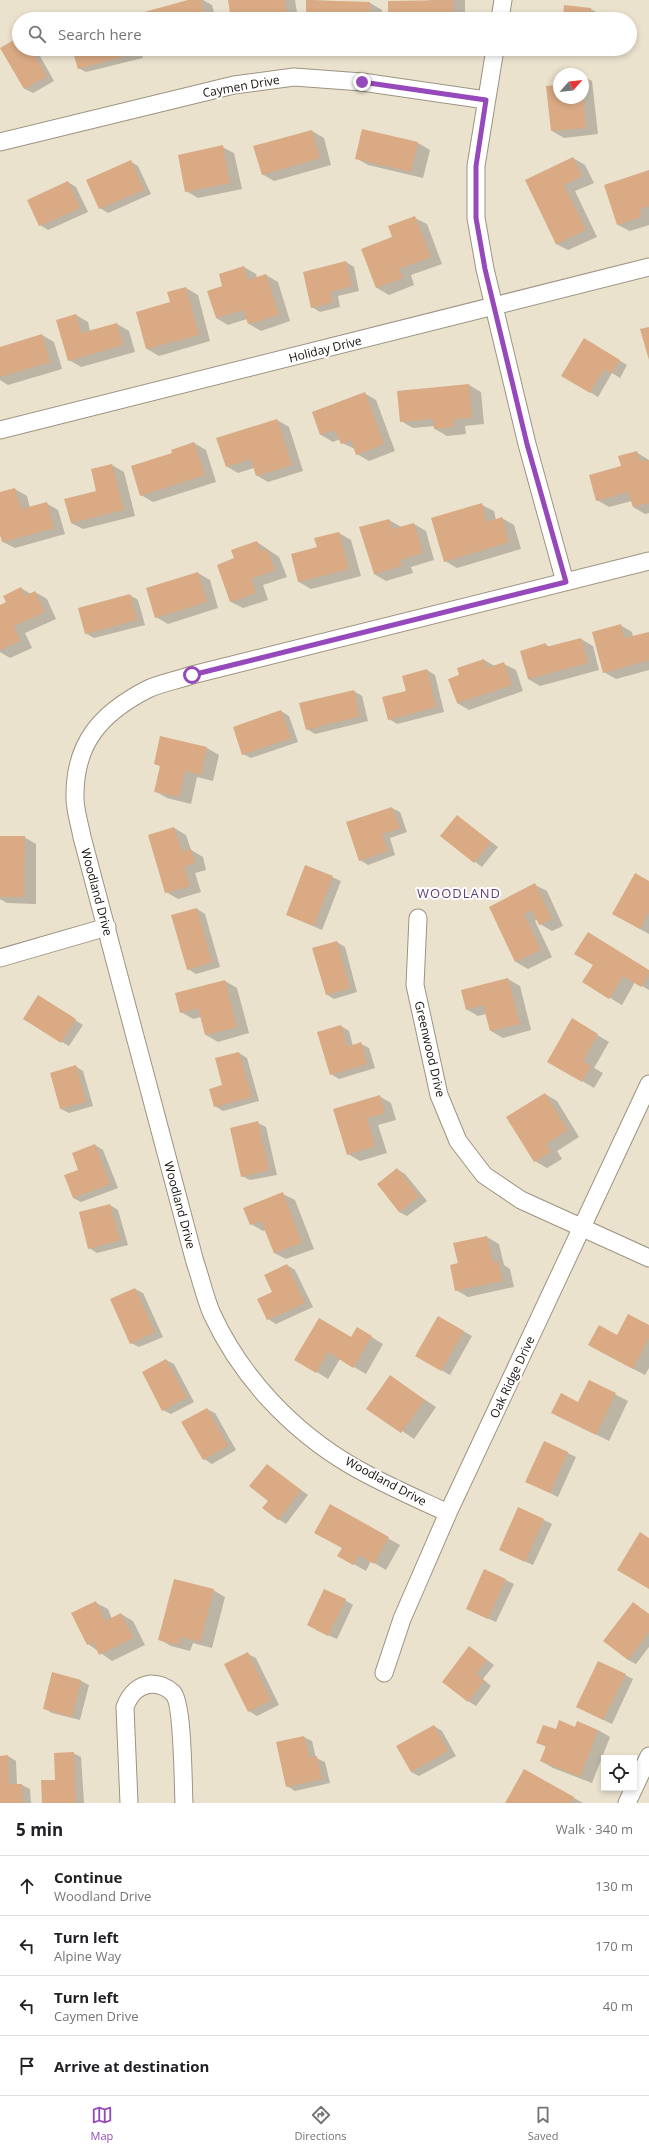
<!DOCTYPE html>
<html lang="en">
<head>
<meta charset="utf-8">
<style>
	body { margin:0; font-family:"Open Sans",sans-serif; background:#f6f6f6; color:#202124 }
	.controls { position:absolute; right:12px; bottom:12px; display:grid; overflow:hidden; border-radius:0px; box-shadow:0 2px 6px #0003 }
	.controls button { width:36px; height:36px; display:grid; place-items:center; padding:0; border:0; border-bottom:1px solid #e0e0e0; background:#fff; color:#202124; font:20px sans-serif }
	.compass { position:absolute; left:553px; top:68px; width:36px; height:36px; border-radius:50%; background:#fff; box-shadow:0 2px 6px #0003; rotate:63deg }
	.stop { position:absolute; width:12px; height:12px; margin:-9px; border:3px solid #9649ba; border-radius:50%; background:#fff }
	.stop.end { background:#9649ba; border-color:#fff; box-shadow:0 1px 4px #0008 }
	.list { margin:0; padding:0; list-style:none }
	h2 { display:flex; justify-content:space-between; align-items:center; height:52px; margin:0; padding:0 16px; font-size:17px }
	h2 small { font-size:13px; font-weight:400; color:#757577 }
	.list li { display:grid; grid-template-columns:26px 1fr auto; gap:12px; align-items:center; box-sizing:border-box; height:60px; padding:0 16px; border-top:1px solid #e0e0e0 }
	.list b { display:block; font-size:15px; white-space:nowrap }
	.list p { margin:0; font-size:13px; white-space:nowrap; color:#757577 }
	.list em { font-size:13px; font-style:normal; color:#757577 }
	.icon { flex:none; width:22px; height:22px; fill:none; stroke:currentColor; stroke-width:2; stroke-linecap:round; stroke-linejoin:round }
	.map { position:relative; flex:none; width:649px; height:1803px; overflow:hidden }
	.search { position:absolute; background:#fff; box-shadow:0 2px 6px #0003; left:12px; right:12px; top:12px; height:44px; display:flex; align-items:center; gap:10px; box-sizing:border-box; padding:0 14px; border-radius:22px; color:#757577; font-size:15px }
	.sheet { height:292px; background:#fff }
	nav { display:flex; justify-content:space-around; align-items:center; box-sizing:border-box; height:56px; border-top:1px solid #e0e0e0; background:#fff; font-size:11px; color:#757577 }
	nav a { display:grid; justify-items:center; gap:2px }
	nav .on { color:#9649ba }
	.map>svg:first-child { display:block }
	.shadow { fill:#0003 }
	.building { fill:#d9aa84 }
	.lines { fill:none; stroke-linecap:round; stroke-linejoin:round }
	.minor-casing { stroke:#9c9481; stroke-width:19 }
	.minor { stroke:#fff; stroke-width:17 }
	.route { stroke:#9649ba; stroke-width:5 }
	.labels { text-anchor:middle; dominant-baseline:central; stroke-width:4; stroke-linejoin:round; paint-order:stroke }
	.street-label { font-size:12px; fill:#17130c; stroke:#fff }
	.neighbourhood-label { font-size:13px; letter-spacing:1px; fill:#633d75; stroke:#fff }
</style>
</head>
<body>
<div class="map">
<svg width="649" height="1803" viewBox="0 0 649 1803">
	<rect width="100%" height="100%" fill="#ebe2cd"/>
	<path class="shadow" d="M192 0H203L212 5 216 19H147Z
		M229 0H295L298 19H232Z
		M307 0 370 3 382 10V19H307Z
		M431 0H465V19H389Z
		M565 6 591 9 599 14 598 19H564Z
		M19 38V49H36L54 81 33 93 25 89 2 48Z
		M73 49H141L143 58 86 72 78 68Z
		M554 49H595L594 56 560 52Z
		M583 76 592 81 598 134 564 138 552 131 559 86V98H583Z
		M312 131 324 138 331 165 274 181 262 174Z
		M418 143 430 150 423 178 368 165 356 158Z
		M222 147 234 153 242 189 198 198 186 191Z
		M573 158 585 165 594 183 575 191 597 237 568 250 556 244 526 180Z
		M130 161 138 166 151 194 108 213 100 208Z
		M649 171V225L630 231 618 225Z
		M68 182 76 187 88 212 48 230 40 225Z
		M415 218 427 224 442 264 411 275 414 285 389 295 377 288Z
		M346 262 354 267 359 291 338 296 340 307 320 312 312 307Z
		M244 267 256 274 257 278 266 275 278 282 290 321 261 331 249 324 247 319 228 325 216 318 224 286Z
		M186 288 198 295 210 341 159 356 147 349 171 303Z
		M76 315 88 322 90 331 117 324 129 331 135 352 81 367 69 360Z
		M42 335 54 342 62 369 8 385 0 380V348Z
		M584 339 627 365 620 378 612 373 598 397 563 376Z
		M469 385 481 392 484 424 465 426 466 434 447 436 435 429V426L413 428 401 421Z
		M364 393 376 400 395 451 369 461 357 454 355 449 342 443 340 439 333 442 321 435 313 412Z
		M277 420 289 427 303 471 268 482 256 475 254 468 238 473 226 466 218 439Z
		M194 443 206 450 216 482 153 502 141 495 173 454Z
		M636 452 649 460V513L645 514 633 507 632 501 609 507 597 500 622 467Z
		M112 465 124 472 135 516 83 529 71 523 98 491Z
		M15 489 27 496 30 508 46 503 58 510 65 534 15 548 3 542 0 532V493Z
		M482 505 494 511 496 520 502 518 514 525 521 549 457 568 445 561Z
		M389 520 401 527 414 524 426 531 434 560 411 567 413 573 386 581 374 574Z
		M339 533 351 540 361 576 311 589 299 582 292 554 318 548Z
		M257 542 279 557 287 577 263 585 268 600 243 608 231 602 235 559 232 551Z
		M198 573 210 580 218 608 168 624 156 617Z
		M21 588 31 594 35 592 47 599 56 619 25 633 32 648 10 658 0 652V606L8 602Z
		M130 595 138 600 145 625 94 638 85 633Z
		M620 625 632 632 633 637 649 633V670L616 679 604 672Z
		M581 639 593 646 599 670 540 686 528 679 545 644 550 647Z
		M484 660 495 666 504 664 516 670 523 691 469 710 457 703 460 676Z
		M427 670 435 675 444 712 397 724 389 719 407 691Z
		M354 691 362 696 368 721 315 734 307 729Z
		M281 711 289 716 298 742 251 758 243 754Z
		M207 748 219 755 213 781 197 777 191 804 167 798 155 791 161 767 155 763Z
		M392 808 400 812 407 832 390 838 395 855 368 865 360 860Z
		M457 816 498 847 482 867 475 862Z
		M174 828 186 835 191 850 203 857 206 870 195 873 201 892 178 899 166 892Z
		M0 837H24L36 844V904L7 903 0 899Z
		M306 866 341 881 322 930 287 915Z
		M649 882V934L613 914Z
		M535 885 547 891 563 926 552 931 540 924 538 919 535 921 552 957 528 969 516 962 490 907Z
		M197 909 205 914 220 967 196 974 188 969Z
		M337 942 345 947 357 992 334 999 326 994Z
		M649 971V990L635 982 622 1005 583 982Z
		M508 979 520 986 531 1030 503 1038 491 1031 486 1014 478 1016 466 1009Z
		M225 981 237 988 249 1033 218 1042 206 1035 201 1017 193 1019 181 1012Z
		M46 1001 83 1025 69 1046 62 1042Z
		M572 1020 609 1042 594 1068 603 1073 594 1088 548 1061Z
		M341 1026 349 1031 353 1046 361 1044 369 1048 375 1068 339 1079 331 1074Z
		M239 1053 247 1058 259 1101 223 1111 215 1106 224 1086 216 1059Z
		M75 1066 83 1071 93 1106 69 1113 61 1109Z
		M545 1094 557 1101 579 1137 557 1151 562 1159 547 1168 535 1161 507 1117Z
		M379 1096 391 1103 396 1120 378 1125 387 1153 360 1161 348 1154 335 1110Z
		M258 1123 266 1127 277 1175 250 1180 242 1176Z
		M95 1145 103 1150 118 1188 81 1202 73 1198 80 1170Z
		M397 1169 405 1174 427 1201 407 1216 399 1212Z
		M283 1194 295 1200 314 1249 286 1259 274 1253 266 1230 263 1231 251 1224Z
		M110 1205 118 1210 128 1245 97 1253 89 1248Z
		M487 1237 499 1244 504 1265 510 1269 514 1287 468 1297 456 1290 459 1264Z
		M287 1265 295 1270 313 1307 276 1324 268 1319 273 1293Z
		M135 1289 143 1293 163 1337 139 1347 131 1343Z
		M438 1317 472 1336 450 1375 416 1356Z
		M649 1326V1368L645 1375 601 1352Z
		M357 1328 383 1344 366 1374 340 1359 328 1379 296 1359 351 1338Z
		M166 1360 174 1364 194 1402 171 1414 163 1410Z
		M390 1377 436 1407 414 1439 368 1408Z
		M589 1381 628 1401 609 1441 553 1413 579 1403Z
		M207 1409 215 1413 236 1450 212 1464 204 1459Z
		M545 1442 576 1457 558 1497 527 1482Z
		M267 1465 308 1495 286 1524 278 1519 269 1500Z
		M330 1506 400 1545 386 1570 371 1561 366 1571 339 1556 343 1548Z
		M544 1520 552 1524 533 1565 508 1554Z
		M506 1580 514 1584 496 1622 475 1613Z
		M213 1590 225 1597 212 1648 193 1643 190 1651 171 1646 159 1639Z
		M345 1600 353 1605 337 1639 316 1630Z
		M96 1603 108 1609 112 1619 121 1614 133 1621 145 1645 112 1661 88 1644Z
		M633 1603 649 1614V1647L636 1664 628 1660Z
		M470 1647 494 1665 483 1679 491 1686 476 1706 468 1701Z
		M248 1654 256 1658 279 1705 257 1716 249 1711Z
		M53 1673 81 1681 89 1685 80 1720 52 1713 44 1708Z
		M625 1675 633 1679 612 1724 585 1711Z
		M434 1726 442 1731 456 1756 419 1776 411 1772Z
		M576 1728 598 1730 610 1737 592 1783 553 1768 541 1761 546 1747 537 1742 556 1731Z
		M304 1737 312 1741 316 1758 325 1762 330 1783 295 1791 287 1786 277 1743Z
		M73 1753 81 1757 84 1803H43Z
		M8 1756 16 1761 17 1785H22L30 1789 31 1803H0V1757Z
		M524 1770 583 1803H506Z"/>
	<path class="building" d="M188 0H201L206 19H146L144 12Z
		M228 0H285L287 17 273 19H231Z
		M306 0 370 2V19H306Z
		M453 0 454 19H388V1Z
		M564 5 591 8 590 19H563Z
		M19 37V49H31L47 76 24 89 0 48Z
		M72 49H135L136 53 78 69Z
		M566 49H586V53Z
		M559 85V98H583L586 128 551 131 546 86Z
		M362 129 418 142 411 172 355 159Z
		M312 130 320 158 262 175 253 146Z
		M223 145 230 183 185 192 178 155Z
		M573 157 582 176 564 185 586 230 556 244 525 180Z
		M131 160 144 190 99 209 86 180Z
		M649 170V206L640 209 642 217 617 225 604 185Z
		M68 181 80 208 39 226 27 200Z
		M415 216 431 257 399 269 403 278 376 288 361 249 392 237 388 226Z
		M346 261 352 286 330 292 333 302 311 308 303 272Z
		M244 266 248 280 266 274 279 315 248 324 243 310 216 318 207 291 222 286 219 274Z
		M186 287 199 335 146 349 136 312 170 302 167 292Z
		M76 314 81 333 117 323 123 345 68 361 56 320Z
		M649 327V360L640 329Z
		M42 334 50 362 0 377V347Z
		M584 338 620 360 611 374 604 369 590 393 561 376Z
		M469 384 472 418 454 419V427L434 429 433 419 400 422 397 391Z
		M365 392 384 444 356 455 351 440 341 444 335 430 320 435 312 412Z
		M277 419 292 465 256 476 251 459 226 467 216 438Z
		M194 442 205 475 140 496 131 466 172 453 171 450Z
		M637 451 640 461 649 460V503L633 507 628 492 596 501 589 475 621 466 618 456Z
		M112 464 124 510 71 523 64 499 96 491 91 469Z
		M15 488 21 509 47 502 54 528 2 542 0 535V492Z
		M482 503 487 522 502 517 509 542 444 562 431 518Z
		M389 519 392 529 414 523 423 553 400 560 402 566 374 574 359 527Z
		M339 532 349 569 298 582 291 554 317 547 314 538Z
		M257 541 261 551 267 549 275 570 251 579 256 593 230 602 217 565 234 558 231 550Z
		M198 572 207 602 155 618 146 588Z
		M21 587 25 596 35 591 45 612 14 626 20 641 0 650V605L6 602 3 596Z
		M130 594 137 620 85 634 78 608Z
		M621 624 624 638 649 632V660L603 673 592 632Z
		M581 638 588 663 528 679 520 651 546 643V647Z
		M484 659 487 668 504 662 512 685 457 703 448 679 459 675 457 668Z
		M427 669 436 707 388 720 382 697 406 691 402 676Z
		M354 690 360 716 306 730 299 703Z
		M281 710 291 738 242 755 233 727Z
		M160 736 207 747 201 775 185 771 179 797 154 792 160 766 154 764Z
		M392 807 400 828 382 834 388 851 359 861 346 822Z
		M457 815 491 842 474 863 440 836Z
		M174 827 182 852 191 849 195 863 184 867 190 886 165 893 148 835Z
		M0 836H25L24 897H0Z
		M305 865 333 876 314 926 286 915Z
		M635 873 649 881V912L640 929 612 914Z
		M535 883 552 919 539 925 532 910 524 914 541 950 515 962 489 907Z
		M197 908 212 962 187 970 171 915Z
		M588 932 649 970V974L641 987 623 976 609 999 582 982 593 965 574 954Z
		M337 941 350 988 326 995 312 948Z
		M508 978 520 1024 490 1031 483 1005 466 1010 461 990Z
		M225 980 237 1027 205 1035 198 1008 180 1013 175 993Z
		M38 995 76 1019 61 1043 23 1019Z
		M572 1018 598 1034 583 1061 591 1066 582 1082 547 1062Z
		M341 1025 347 1047 361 1042 367 1064 330 1075 317 1032Z
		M239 1052 252 1097 214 1107 209 1089 222 1085 215 1058Z
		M76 1065 86 1102 60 1109 50 1073Z
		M545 1093 568 1130 546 1144 551 1152 534 1162 506 1117Z
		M380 1095 385 1113 367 1118 375 1146 347 1155 333 1109Z
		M258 1121 269 1170 241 1177 230 1128Z
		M95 1144 110 1184 73 1198 64 1175 78 1170 72 1153Z
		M397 1168 419 1196 399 1212 377 1184Z
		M283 1192 302 1243 274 1253 261 1221 250 1225 243 1208Z
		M110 1204 120 1240 88 1249 79 1212Z
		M487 1236 493 1262 498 1261 503 1281 455 1291 450 1265 458 1263 453 1243Z
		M287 1264 305 1303 267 1320 257 1299 272 1292 264 1275Z
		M135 1288 155 1332 130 1344 110 1299Z
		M628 1314 649 1325V1338L633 1369 588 1345 599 1325 617 1335Z
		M438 1316 464 1331 441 1371 415 1356Z
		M319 1318 351 1337 357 1327 372 1336 353 1368 328 1352 316 1373 294 1360Z
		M166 1359 187 1397 162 1411 142 1372Z
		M390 1375 425 1400 401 1433 366 1409Z
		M589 1380 616 1393 596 1435 551 1413 561 1393 578 1402Z
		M207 1408 228 1446 203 1460 181 1422Z
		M544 1441 568 1452 550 1493 525 1482Z
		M267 1464 301 1490 278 1520 262 1508 268 1501 249 1486Z
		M330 1504 389 1537 374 1564 359 1555 353 1565 337 1556 342 1548 314 1533Z
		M518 1507 544 1519 525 1562 499 1550Z
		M640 1532 649 1538V1589L617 1570Z
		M484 1569 506 1579 488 1619 466 1609Z
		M174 1579 214 1589 200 1642 181 1637 178 1645 158 1640Z
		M324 1589 346 1599 328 1636 307 1625Z
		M96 1601 105 1621 121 1613 133 1638 99 1655 93 1642 87 1645 71 1613Z
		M633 1602 649 1614V1632L628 1660 603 1641Z
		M469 1646 487 1660 476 1674 484 1681 468 1702 442 1682Z
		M248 1652 271 1700 248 1712 224 1664Z
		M598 1661 626 1674 603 1720 576 1707Z
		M52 1672 81 1680 72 1717 43 1709Z
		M559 1720 575 1727 577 1721 598 1730 580 1777 540 1761 546 1746 536 1743 543 1725 556 1729Z
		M434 1725 448 1751 411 1772 396 1746Z
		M304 1736 310 1758 317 1756 322 1779 286 1787 276 1742Z
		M74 1752 76 1803H42L41 1780H55L54 1753Z
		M8 1755 9 1784H22L23 1803H0V1756Z
		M524 1769 574 1797 571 1803H505Z"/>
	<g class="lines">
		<defs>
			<path id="minor" d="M500 19 503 0
				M495 49 476 166V218L485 269 527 444 565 582
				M0 142 234 85 294 77 362 82 486 100
				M0 430 649 267
				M418 918 415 985 439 1095 458 1141 484 1175 521 1200 649 1258
				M0 958 107 927
				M448 1513C416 1498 383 1484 352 1466 292 1431 241 1377 212 1314 205 1298 201 1279 195 1262L82 837C80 825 75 811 75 798 74 743 101 713 148 689 161 683 178 680 192 675L649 561
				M384 1673 402 1619 448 1513 649 1084
				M634 1788 649 1756
				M129 1803 125 1707C130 1694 137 1686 151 1684 159 1684 167 1687 173 1693 183 1703 183 1784 184 1803
				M627 1803 634 1788"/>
		</defs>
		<use href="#minor" class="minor-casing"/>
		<use href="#minor" class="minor"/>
	</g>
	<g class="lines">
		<path class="route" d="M192 675 566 582 527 444 485 269 476 218V166L486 100 362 82"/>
	</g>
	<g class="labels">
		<g class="street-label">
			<text transform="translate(241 86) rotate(-10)">Caymen Drive</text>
			<text transform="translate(325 349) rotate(-14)">Holiday Drive</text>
			<text transform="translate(97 892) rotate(75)">Woodland Drive</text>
			<text transform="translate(430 1049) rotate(77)">Greenwood Drive</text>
			<text transform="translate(180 1205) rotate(75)">Woodland Drive</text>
			<text transform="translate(512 1377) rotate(-65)">Oak Ridge Drive</text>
			<text transform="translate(386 1481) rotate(28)">Woodland Drive</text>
		</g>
		<g class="neighbourhood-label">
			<text x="459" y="893">WOODLAND</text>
		</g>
	</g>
</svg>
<div class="controls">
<button><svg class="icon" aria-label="locate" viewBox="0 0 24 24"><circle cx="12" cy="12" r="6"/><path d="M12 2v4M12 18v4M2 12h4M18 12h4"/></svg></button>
</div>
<svg class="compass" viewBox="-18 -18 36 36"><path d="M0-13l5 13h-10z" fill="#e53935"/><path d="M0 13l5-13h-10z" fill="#757577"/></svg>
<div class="stop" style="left:192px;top:675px"></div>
<div class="stop end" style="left:362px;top:82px"></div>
<div class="search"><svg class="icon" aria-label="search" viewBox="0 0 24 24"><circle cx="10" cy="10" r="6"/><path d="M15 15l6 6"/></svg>Search here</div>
</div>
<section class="sheet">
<h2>5 min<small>Walk · 340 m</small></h2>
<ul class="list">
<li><svg class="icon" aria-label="ahead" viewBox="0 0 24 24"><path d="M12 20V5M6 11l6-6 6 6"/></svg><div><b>Continue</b><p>Woodland Drive</p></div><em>130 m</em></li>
<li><svg class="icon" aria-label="left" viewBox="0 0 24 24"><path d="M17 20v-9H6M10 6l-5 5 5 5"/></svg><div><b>Turn left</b><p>Alpine Way</p></div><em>170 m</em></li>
<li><svg class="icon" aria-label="left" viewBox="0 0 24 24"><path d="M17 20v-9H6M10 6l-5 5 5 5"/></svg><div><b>Turn left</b><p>Caymen Drive</p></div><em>40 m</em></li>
<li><svg class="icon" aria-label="arrive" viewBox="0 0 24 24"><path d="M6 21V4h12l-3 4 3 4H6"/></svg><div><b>Arrive at destination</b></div></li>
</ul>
</section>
<nav>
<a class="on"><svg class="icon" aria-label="map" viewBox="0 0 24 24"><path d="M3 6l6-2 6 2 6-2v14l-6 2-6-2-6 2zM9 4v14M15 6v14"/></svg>Map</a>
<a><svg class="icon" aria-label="directions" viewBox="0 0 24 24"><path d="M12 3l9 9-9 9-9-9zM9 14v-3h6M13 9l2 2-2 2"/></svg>Directions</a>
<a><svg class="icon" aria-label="saved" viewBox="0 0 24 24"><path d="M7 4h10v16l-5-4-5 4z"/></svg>Saved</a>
</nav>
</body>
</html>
